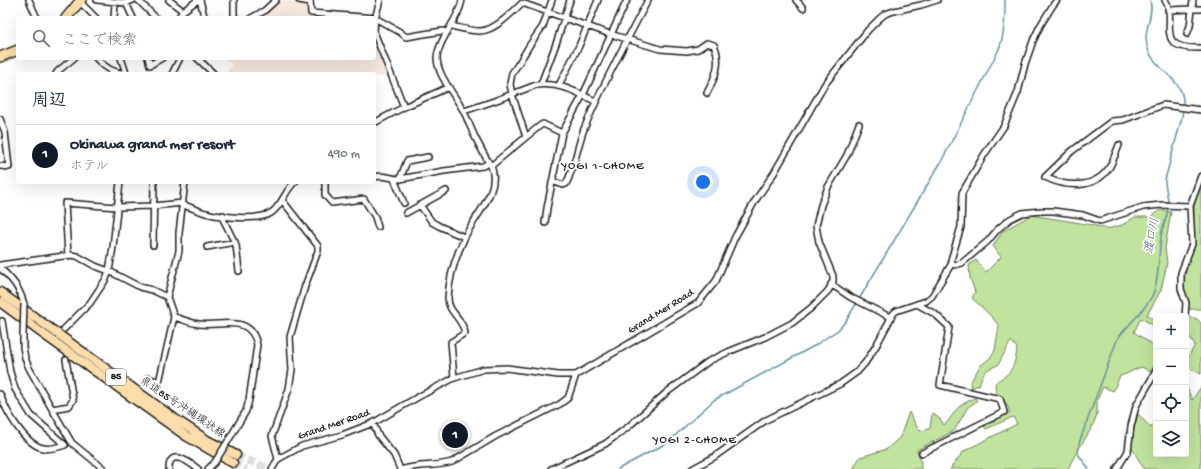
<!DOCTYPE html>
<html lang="ja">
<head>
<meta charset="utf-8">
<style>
	body { margin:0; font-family:"Gochi Hand","Klee One",sans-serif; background:#f2f2f3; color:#1f2937 }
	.controls { position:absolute; right:12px; bottom:12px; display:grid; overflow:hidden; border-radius:4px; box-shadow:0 4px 16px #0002 }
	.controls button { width:36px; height:36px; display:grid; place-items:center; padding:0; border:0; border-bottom:1px solid #e0e1e3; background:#fff; color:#1f2937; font:20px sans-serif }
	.you { position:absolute; left:703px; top:182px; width:14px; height:14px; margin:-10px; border:3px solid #fff; border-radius:50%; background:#1a73e8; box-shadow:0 0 0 6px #1a73e833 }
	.badge { display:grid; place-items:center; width:26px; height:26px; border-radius:50%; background:#111827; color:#fff; font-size:13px; font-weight:700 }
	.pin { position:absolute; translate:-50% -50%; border:2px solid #fff; box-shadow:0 1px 4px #0006 }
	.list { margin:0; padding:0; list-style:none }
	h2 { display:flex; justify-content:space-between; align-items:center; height:52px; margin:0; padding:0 16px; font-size:17px }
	h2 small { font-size:13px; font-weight:400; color:#747a83 }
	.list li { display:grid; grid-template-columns:26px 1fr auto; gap:12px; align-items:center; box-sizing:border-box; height:60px; padding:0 16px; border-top:1px solid #e0e1e3 }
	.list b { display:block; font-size:15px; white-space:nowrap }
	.list p { margin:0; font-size:13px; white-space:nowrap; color:#747a83 }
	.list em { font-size:13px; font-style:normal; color:#747a83 }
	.icon { flex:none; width:22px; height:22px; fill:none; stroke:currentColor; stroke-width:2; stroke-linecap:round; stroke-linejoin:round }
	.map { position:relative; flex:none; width:1201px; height:469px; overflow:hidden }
	.search { position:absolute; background:#fff; box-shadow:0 4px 16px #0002; left:16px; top:16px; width:360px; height:44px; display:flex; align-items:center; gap:10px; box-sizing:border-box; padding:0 14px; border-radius:4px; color:#747a83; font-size:15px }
	.panel { position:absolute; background:#fff; box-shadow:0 4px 16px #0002; left:16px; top:72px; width:360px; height:112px; border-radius:4px }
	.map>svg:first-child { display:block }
	.built { fill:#f6e8df }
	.green { fill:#c0e39d; stroke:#6e805c }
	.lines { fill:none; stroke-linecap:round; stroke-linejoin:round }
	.stream { stroke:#65909f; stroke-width:1.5 }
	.primary-tunnel { stroke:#ddd; stroke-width:8; stroke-dasharray:8 4; stroke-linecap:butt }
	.street-casing { stroke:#1c1c1c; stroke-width:8 }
	.primary-casing { stroke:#1c1c1c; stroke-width:11 }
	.highway-casing { stroke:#1c1c1c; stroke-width:12 }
	.street { stroke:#fff; stroke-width:5 }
	.primary { stroke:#faddab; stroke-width:8 }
	.highway { stroke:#faddab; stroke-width:9 }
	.street-bridge-casing { stroke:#1c1c1c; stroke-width:8; stroke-linecap:butt }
	.street-bridge { stroke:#fff; stroke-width:5 }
	.labels { text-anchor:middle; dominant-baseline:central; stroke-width:3.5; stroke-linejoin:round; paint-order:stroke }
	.shield { fill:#fff; stroke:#606060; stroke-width:1 }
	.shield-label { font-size:10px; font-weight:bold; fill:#1c1c1c }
	.street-label { font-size:11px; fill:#1c1c1c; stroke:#fff }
	.neighbourhood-label { font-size:12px; letter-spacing:1px; fill:#1c1c1c; stroke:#fff }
	.water-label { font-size:12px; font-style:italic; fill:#466069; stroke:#fff }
</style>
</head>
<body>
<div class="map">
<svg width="1201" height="469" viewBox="0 0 1201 469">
	<rect width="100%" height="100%" fill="#fff"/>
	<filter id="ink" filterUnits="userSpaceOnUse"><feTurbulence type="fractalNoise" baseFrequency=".025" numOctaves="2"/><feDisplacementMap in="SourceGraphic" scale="8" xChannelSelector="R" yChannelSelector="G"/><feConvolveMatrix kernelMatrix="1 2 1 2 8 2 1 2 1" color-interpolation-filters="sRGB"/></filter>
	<g filter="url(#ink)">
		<path class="built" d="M283 0 307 4 308 15 323 18H258Z
			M374 44H376L388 74 381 77 374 76V74H226L232 64 224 58H374Z"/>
		<path class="green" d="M1201 180V309H1189L1183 283 1193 244 1194 206Z
			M1160 210 1171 212 1165 248 1167 263 1161 290 1147 315 1156 321V327L1141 318 1134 332 1156 347V363L1150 372 1142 367C1133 369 1129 374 1120 376L1113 391 1103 387C1101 392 1098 397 1097 402 1097 407 1098 411 1096 417 1090 435 1076 450 1068 469H950L964 451 1017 424 1013 417 986 429 984 426 1010 412C1007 404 1004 399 996 393L995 384C999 378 1000 380 1005 376 1014 370 1016 358 1017 348L1011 341 998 365C986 370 983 371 979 385L971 388 970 383 980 366 990 358 995 350 999 326 991 316 972 298 975 292 970 278 969 265 976 260 986 272 1001 257 993 246 1003 231 1031 215 1093 225 1107 229 1122 225 1135 217H1150Z
			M1191 317 1197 319 1201 323V374L1186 366V361L1195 345 1188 334 1186 333V324Z
			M1186 385 1192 400 1201 387V469H1144L1131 446 1134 428 1138 414 1151 428 1156 421V454H1186Z
			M975 398 977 401 968 407 954 431 917 450 921 462V469H853L860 457 887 449 900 437 909 412 918 429 924 431 930 428 932 413 940 419 944 425C950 420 952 415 956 410 961 404 968 401 975 398Z"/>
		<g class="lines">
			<path class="stream" d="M1150 0C1155 17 1140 32 1149 52 1158 72 1185 80 1183 105
				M618 469 667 443 714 400 814 346 838 330 846 321 941 162 999 49C1005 33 1005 17 1005 0
				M1089 469 1078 454 1079 443 1117 340C1127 324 1145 312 1153 294 1160 279 1158 249 1162 231 1164 223 1168 215 1168 207 1169 198 1165 189 1165 180L1182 117 1183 109"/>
			<path class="primary-tunnel" d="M236 455 269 469
				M233 463 247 469"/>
			<defs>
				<path id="street" d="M29 0 37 18
					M97 0 126 3 133 0
					M138 0 156 18
					M169 0 183 11
					M200 0 204 16 203 18
					M234 0V16L236 18
					M299 0 310 2
					M310 0 311 13 375 18 400 32 406 37 442 31 447 32
					M380 0 375 19 374 32 404 107
					M796 0 803 8
					M1165 0C1179 21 1151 50 1201 48
					M1193 0 1192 9H1201
					M80 2 96 18
					M126 3 133 18
					M1168 10 1192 9 1190 26 1187 34
					M114 18 115 3
					M178 18 183 11 198 0
					M251 18 264 11 276 0
					M451 26C461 28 470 31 480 31 494 31 512 13 522 3L610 34 660 49 687 51 698 49 707 43 714 45C722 62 715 78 707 93
					M96 58C104 67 113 74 126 73L121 58
					M148 58 150 65 162 58
					M197 58 214 74
					M56 74 58 71 74 58
					M172 74 180 58
					M541 84 557 41 570 0
					M559 85 579 46 598 0
					M464 111 494 101 536 85C559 82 577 92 597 102
					M0 119 5 132 9 167 0 166
					M374 123 404 107 449 87
					M526 137 541 125 543 124 562 133
					M1119 145C1116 153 1113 161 1109 168 1094 190 1065 187 1045 177L1072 151 1112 121 1123 120 1163 105 1201 110
					M491 166 526 137 512 94 510 84 512 73 519 63 529 46 543 26 552 0
					M374 177C384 174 390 179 400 179L444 171 483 166 489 163
					M394 179 404 203
					M400 179 407 161 428 157
					M552 181 563 185 566 184C575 167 577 147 584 129 602 85 626 42 648 0
					M325 182V195L332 203 364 199 375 217 378 227
					M183 205C191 207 198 211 206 213 221 217 258 221 271 213 282 206 285 190 295 182
					M420 205 432 222 439 226 464 237
					M406 213 446 191
					M223 215V219L236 245 239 271
					M545 223 547 208 562 133 583 95 627 0
					M153 245 154 182
					M207 247 235 242
					M68 256 65 203 117 207 153 206 183 203
					M952 263 955 265 962 263 988 241 998 229 1010 219 1022 213 1041 211H1053L1083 215 1100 221 1143 207 1161 205 1190 206
					M0 265 71 255 77 256 95 266 109 271 140 287 152 290 167 297
					M0 268C13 280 19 287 24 304
					M831 284 850 297 890 317
					M917 304 935 314 949 327 940 385 1000 399 1004 412 922 453
					M1185 316 1186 303 1181 289V273L1192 244 1190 206 1201 176
					M174 317C182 319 190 323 199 324 221 327 251 313 257 345L249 400 246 411 228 441
					M64 329 90 303 106 279 109 271 113 247 120 182
					M23 335V347L25 358 29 368 52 409 72 443 104 469
					M148 378 159 382 174 317 167 297 179 251V233L185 182
					M454 378 451 342 465 333C462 317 448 313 448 298 449 277 455 258 464 239 473 217 502 191 491 166 485 157 480 147 475 137 471 129 468 120 464 112 456 96 432 70 438 52 443 33 459 19 462 0
					M0 394C6 411 24 444 43 448 51 450 58 447 65 445L31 415 15 389 10 372 2 321
					M52 409 69 406 73 400 66 360
					M373 423 378 435 394 455 400 469
					M278 459 272 436 289 389 292 370 290 337 305 286 318 251V246L282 200
					M169 469C169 447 190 463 198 469
					M208 469 215 462
					M272 469 278 459 302 446 342 435 373 423 418 397 454 378 484 369 507 368 558 375H576L698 303 716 281 735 237 755 201 774 173 825 84 868 30 879 19 885 14 894 11 921 5 937 0
					M404 469C420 464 436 467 452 462L496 436 560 404 568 398 576 375
					M551 469 605 444 628 427 666 393 709 361 728 352 765 337 792 323 811 308 828 291 833 282V276L819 242 816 226 821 205 828 187 847 155 859 124
					M692 469 714 457 766 420 840 384 857 372 865 363 876 346 893 314 896 311 926 301 932 296 952 263 951 260 961 227 962 193 984 155 1004 126 1018 92 1025 64 1033 41 1040 26 1053 5 1057 0
					M1117 469 1128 451 1131 426 1136 406 1156 371"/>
				<path id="primary" d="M0 292 174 418 207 440 236 455
					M0 302 39 331 186 436 233 463"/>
				<path id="highway" d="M66 18 81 0
					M0 57 18 50"/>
			</defs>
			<use href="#street" class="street-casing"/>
			<use href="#primary" class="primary-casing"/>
			<use href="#highway" class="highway-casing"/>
			<use href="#street" class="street"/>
			<use href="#primary" class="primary"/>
			<use href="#highway" class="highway"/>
			<defs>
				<path id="street-bridge" d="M23 335 24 304
					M215 462 228 441"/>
			</defs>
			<use href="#street-bridge" class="street-bridge-casing"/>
			<use href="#street-bridge" class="street-bridge"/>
		</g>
	</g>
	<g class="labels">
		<rect class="shield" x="106" y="369" width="20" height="16" rx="3"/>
		<g class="shield-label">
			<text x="116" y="377">85</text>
		</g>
		<g class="street-label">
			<text transform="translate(661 312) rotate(-32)">Grand Mer Road</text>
			<text transform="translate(182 408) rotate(34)">県道85号沖縄環状線</text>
			<text transform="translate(334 425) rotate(-19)">Grand Mer Road</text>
		</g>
		<g class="neighbourhood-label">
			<text x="603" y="167">YOGI 1-CHOME</text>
			<text x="695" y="441">YOGI 2-CHOME</text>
		</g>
		<g class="water-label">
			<text transform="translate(1153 236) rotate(-79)">渡口川</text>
		</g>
	</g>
</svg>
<div class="controls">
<button>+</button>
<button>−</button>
<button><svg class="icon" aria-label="locate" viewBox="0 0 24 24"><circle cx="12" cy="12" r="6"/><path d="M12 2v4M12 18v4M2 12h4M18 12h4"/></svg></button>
<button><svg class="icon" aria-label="layers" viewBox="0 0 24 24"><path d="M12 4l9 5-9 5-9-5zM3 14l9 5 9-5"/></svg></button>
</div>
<div class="you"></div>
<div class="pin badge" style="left:455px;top:435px">1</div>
<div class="search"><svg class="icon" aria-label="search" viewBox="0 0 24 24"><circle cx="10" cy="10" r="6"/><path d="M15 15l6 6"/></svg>ここで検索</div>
<section class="panel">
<h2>周辺<small></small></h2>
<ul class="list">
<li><span class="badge">1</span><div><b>Okinawa grand mer resort</b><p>ホテル</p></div><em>490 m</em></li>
</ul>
</section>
</div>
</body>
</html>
